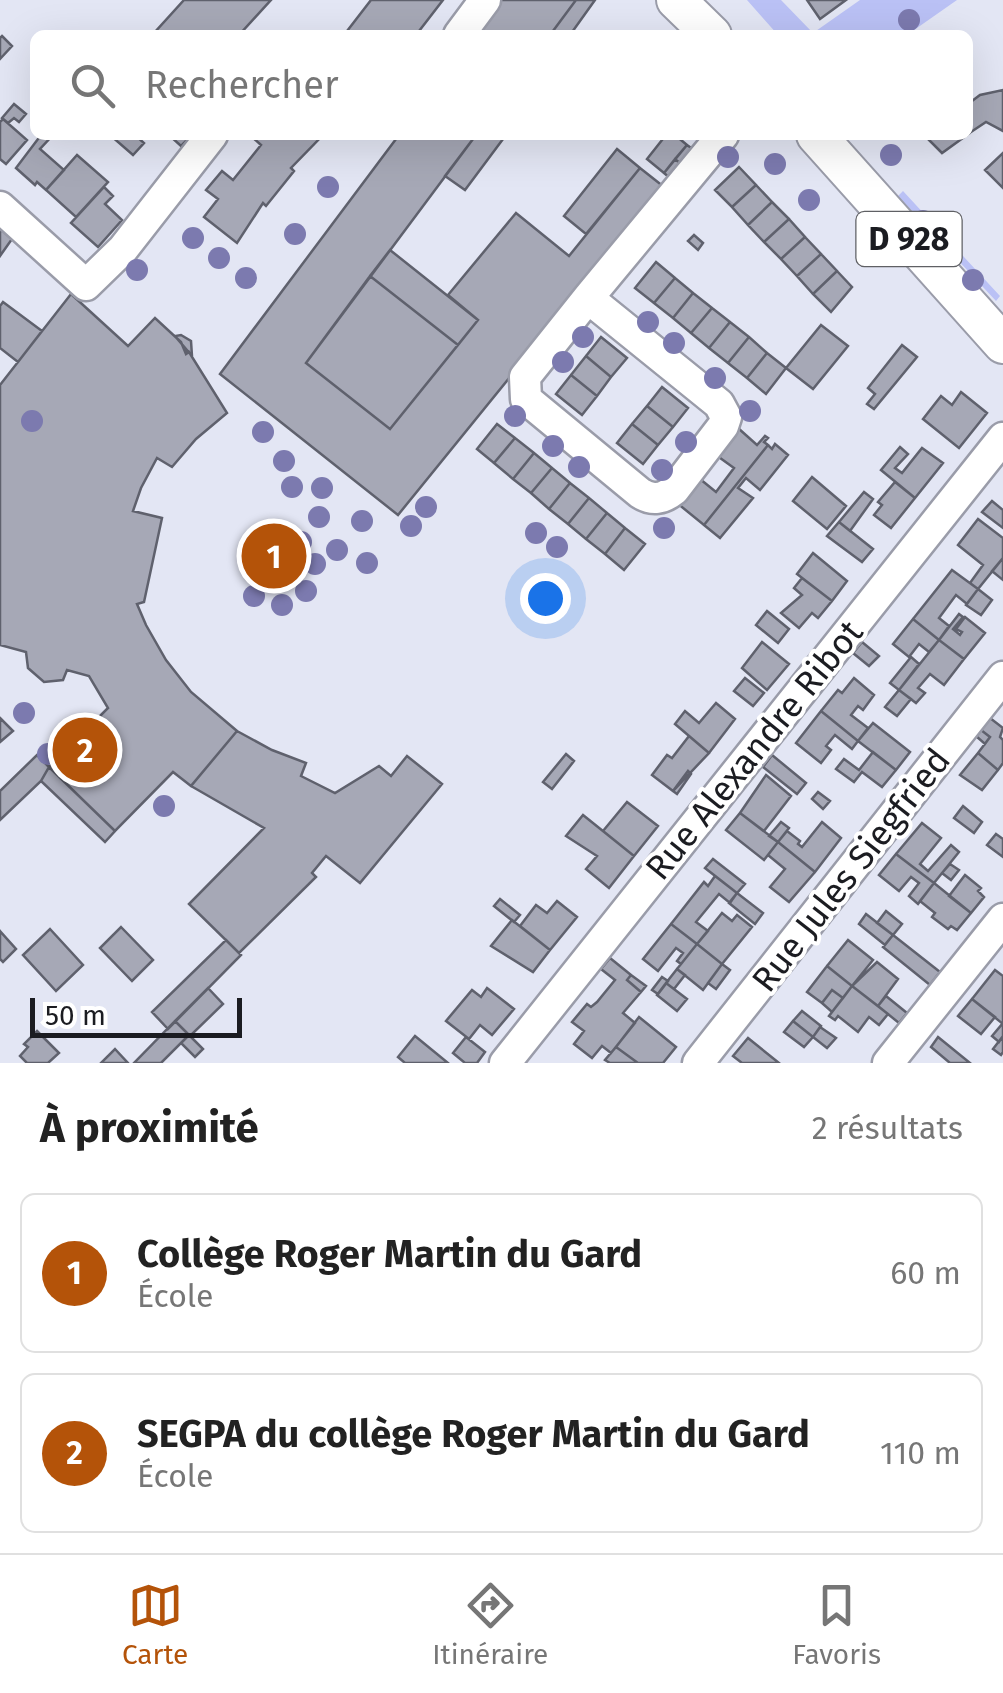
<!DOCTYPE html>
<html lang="fr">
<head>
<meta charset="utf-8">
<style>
	body { margin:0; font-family:"Fira Sans",sans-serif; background:#f6f6f6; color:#222 }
	.scale { position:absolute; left:30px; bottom:25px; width:212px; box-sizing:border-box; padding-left:10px; border:5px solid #1b1c21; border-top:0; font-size:28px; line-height:35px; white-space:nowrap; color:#1b1c21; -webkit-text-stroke:8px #fff; paint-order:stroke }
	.you { position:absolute; left:545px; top:598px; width:35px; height:35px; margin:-25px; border:8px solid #fff; border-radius:50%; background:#1a73e8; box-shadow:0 0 0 15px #1a73e833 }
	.badge { display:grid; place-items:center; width:65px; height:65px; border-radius:50%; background:#b45309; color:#fff; font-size:32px; font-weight:700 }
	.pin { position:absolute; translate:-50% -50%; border:5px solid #fff; box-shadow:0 2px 10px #0006 }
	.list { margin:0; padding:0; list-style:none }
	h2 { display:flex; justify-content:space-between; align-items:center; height:130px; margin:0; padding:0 40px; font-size:42px }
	h2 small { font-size:32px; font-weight:400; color:#767676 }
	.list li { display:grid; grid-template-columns:65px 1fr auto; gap:30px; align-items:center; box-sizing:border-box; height:160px; margin:0 20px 20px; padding:0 20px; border:2px solid #e0e0e0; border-radius:15px }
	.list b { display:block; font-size:38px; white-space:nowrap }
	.list p { margin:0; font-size:32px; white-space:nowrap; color:#767676 }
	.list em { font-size:32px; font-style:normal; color:#767676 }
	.icon { flex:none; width:55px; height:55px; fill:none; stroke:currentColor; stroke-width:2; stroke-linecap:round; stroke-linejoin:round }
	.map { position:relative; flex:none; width:1003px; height:1063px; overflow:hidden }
	.search { position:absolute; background:#fff; box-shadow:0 10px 40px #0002; left:30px; right:30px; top:30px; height:110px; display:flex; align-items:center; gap:25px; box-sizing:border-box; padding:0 35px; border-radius:15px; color:#767676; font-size:38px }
	.sheet { height:490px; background:#fff }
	nav { display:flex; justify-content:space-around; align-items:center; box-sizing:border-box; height:140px; border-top:2px solid #e0e0e0; background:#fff; font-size:28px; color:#767676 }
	nav a { display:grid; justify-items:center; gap:5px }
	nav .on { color:#b45309 }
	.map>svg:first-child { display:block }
	.green { fill:#bac1f5 }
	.building { fill:#a6a8b6; stroke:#5f616d; stroke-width:2.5 }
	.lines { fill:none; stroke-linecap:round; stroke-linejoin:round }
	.minor-casing { stroke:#9a9ca9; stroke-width:35 }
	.major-casing { stroke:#9a9ca9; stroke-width:42 }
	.minor { stroke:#fff; stroke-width:30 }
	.major { stroke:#fff; stroke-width:38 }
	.tree { fill:#7c7aaf }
	.labels { text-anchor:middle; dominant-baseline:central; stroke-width:8; stroke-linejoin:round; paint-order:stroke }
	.shield { fill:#fff; stroke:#5f6064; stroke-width:2.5 }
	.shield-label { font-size:32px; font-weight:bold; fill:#1b1c21 }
	.street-label { font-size:35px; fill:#1b1c21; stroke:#fff }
</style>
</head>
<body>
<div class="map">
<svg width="1003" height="1063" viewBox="0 0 1003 1063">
	<rect width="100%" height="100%" fill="#e3e6f4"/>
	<path class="green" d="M747 0H781L813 33 860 0H957L907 35H778Z
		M903 191 1000 296 996 301 898 196Z"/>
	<path class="building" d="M184 0H271L239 35H158L155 32Z
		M371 0H443L416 35H344Z
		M501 0H576L550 35H475Z
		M576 0H595L570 35H550Z
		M807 0H846L820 19Z
		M2 36 12 46 0 59V38Z
		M1003 90V131L986 122 968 134V104L980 95Z
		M14 104 26 114 19 122 14 118 8 123 2 118Z
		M3 119 27 140 6 164 0 159V122Z
		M41 135 52 136 40 149 64 170 46 190 37 182 35 185 16 168Z
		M110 135H135L144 143 133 155Z
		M169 135H192L181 146Z
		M250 135H323L291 168 294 171 266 206 263 203 237 243 204 217 218 199 206 190 222 171 233 180 261 145Z
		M399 135H476L306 363 390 429 478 320 448 295 516 213 569 256 640 168 664 187 398 515 220 374Z
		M476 135H506L465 190 445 176Z
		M666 135H675L687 145 664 173 647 159Z
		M924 135H967L942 153Z
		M687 145 694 150 682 165 675 159Z
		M617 149 640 168 586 234 564 216Z
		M1003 153V188L985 170Z
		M77 155 108 182 76 217 46 190Z
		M675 159 682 165 671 179 664 173Z
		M739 167 756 185 732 207 715 190Z
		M756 185 772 202 748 225 732 207Z
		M104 187 113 196 105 204 122 220 98 247 71 223Z
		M772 202 789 219 764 242 748 225Z
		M789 219 805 237 781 259 764 242Z
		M2 230 12 239 0 256V232Z
		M694 235 703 243 698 250 688 241Z
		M805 237 821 254 797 276 781 259Z
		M390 250 478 320 458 345 370 276Z
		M821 254 837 271 813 294 797 276Z
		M656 262 675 278 654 303 635 288Z
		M837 271 852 287 831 312 813 294Z
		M370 276 458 345 390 429 306 363Z
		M675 278 693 293 673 318 654 303Z
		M693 293 712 308 691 333 673 318Z
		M71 294 128 346 155 318 181 342 186 354 189 352 227 413 196 439 172 467 157 458 141 488 133 511 162 518 144 602 137 604 146 625 166 660 191 692 237 731 191 786 173 772 115 831 49 767 108 708 89 676 67 670 63 680 44 682 28 668 26 652 0 645V385Z
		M3 302 42 331 18 362 0 348V306Z
		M712 308 730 322 709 348 691 333Z
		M730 322 749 337 728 363 709 348Z
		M821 325 848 346 813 389 786 368Z
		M181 335 191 341 192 356 175 336Z
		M601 337 627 358 611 377 586 356Z
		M749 337 767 353 747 378 728 363Z
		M902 345 917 357 874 409 867 404 875 394 868 388Z
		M767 353 786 368 766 394 747 378Z
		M586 356 611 377 597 396 571 375Z
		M571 375 597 396 582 415 556 394Z
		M662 387 688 408 673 427 647 406Z
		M961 392 987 413 959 448 923 419 941 396 952 405Z
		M647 406 673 427 658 445 632 424Z
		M497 424 515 438 494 463 477 449Z
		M632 424 658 445 643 464 617 443Z
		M738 428 757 445 765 436 768 438 764 442 768 445 704 525 677 503 700 479 716 492 734 468 716 455Z
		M515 438 534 453 513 479 494 463Z
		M775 444 788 455 760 490 746 478 738 488 753 498 720 538 704 525 768 445 772 449Z
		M900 447 908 454 895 468 902 473 922 448 943 463 915 498 881 470Z
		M534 453 552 468 531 493 513 479Z
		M552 468 570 483 549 509 531 493Z
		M812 477 846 506 827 529 793 501Z
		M895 482 915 498 891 528 874 515 882 505 878 502Z
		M570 483 589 498 568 524 549 509Z
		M864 492 873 499 850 531 839 522Z
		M589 498 607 513 586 539 568 524Z
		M992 501 1003 510V528L982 512Z
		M607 513 625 528 605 554 586 539Z
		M978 519 1003 538V558L978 589 970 583 983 565 958 545Z
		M839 522 873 549 862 562 827 536Z
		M625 528 645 544 624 570 605 554Z
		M813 553 847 581 832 601 797 574Z
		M1003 558V580L992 571Z
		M952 570 978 589 967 604 956 595 939 618 949 626 939 640 913 619Z
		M802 578 832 601 818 618 812 613 799 628 781 613 802 595 794 588Z
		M978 589 992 600 981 615 966 605Z
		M767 611 789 629 778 643 756 625Z
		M959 614 963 617 953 629 960 635 962 632 956 629 965 617 985 633 964 659 939 640Z
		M913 619 939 640 929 652 919 644 909 657 893 644Z
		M939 640 964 659 944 685 930 674 918 688 925 693 916 703 899 690Z
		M762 642 789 664 767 690 742 668Z
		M862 642 879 656 869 666 853 653Z
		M911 657 919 664 899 690 890 683Z
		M745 678 764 693 753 706 734 691Z
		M854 678 874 695 863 710 858 706 851 715 868 728 858 741 821 711 838 690 842 693Z
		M899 690 911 699 897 716 885 707Z
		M716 703 735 719 709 753 675 724 685 711 699 723Z
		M821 711 858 741 852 749 835 735 826 746 831 750 821 763 796 743Z
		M0 718 13 731 0 742Z
		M990 718 1003 728 1000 737 1003 740V763L998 770 978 753 990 737 981 730Z
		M873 723 910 752 896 770 858 741Z
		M981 730 990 737 985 744 976 736Z
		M237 731 272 750 306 763 301 776 335 793 379 766 391 776 407 756 442 784 360 883 326 856 312 873 316 877 239 953 189 904 264 828 191 786Z
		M689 736 709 753 673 791 652 775 667 755 672 758Z
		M873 752 896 770 882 787 862 772 854 782 836 769 844 759 859 770Z
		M978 753 998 770 982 790 960 775Z
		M566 754 574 761 552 789 543 782Z
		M37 755 49 767 41 781 0 820V791Z
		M772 755 806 783 797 794 763 767Z
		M49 767 115 831 105 842 41 781Z
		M688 771 691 774 677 794 673 791Z
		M766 775 791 796 764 831 740 813Z
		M818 792 830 801 823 809 812 799Z
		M627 802 658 826 634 856 603 831Z
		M963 806 982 822 974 833 954 818Z
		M740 813 778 842 764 860 726 830Z
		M583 815 634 856 609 888 586 869 597 856 566 836Z
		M781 822 789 828 778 842 769 836Z
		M822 822 841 838 815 872 778 842 787 831 800 841 798 844 802 847Z
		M922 823 941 838 920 864 928 871 951 845 959 852 934 883 896 854Z
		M996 834 1003 839V857L987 845Z
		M778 842 815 872 789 902 770 887 785 869 768 855Z
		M896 854 934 883 918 904 909 896 919 883 911 877 899 891 879 875Z
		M713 859 745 884 737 893 705 868Z
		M950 864 959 870 951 880 942 873Z
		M965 875 981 888 978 891 984 897 971 913 949 896Z
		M715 876 737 893 730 903 719 894 696 922 708 931 697 944 671 924 704 882 708 886Z
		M934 883 971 913 957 930 951 926 948 929 932 917 935 913 920 901Z
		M737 893 763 913 755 924 729 903Z
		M500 899 520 915 514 922 494 906Z
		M557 901 577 917 550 950 520 926 536 905 547 913Z
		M886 911 902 924 893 935 877 923Z
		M722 913 732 921 737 915 752 927 722 964 697 944Z
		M866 914 893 935 885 945 859 924Z
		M512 920 550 950 533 972 491 946Z
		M671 924 697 944 681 964 677 961 683 953 676 948 658 971 643 959Z
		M121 927 153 960 132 981 100 948Z
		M50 929 83 965 56 991 23 955Z
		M0 931 16 949 3 962 0 959Z
		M893 935 940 972 930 985 883 947Z
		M226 940 241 955 168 1029 152 1012Z
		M848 940 873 960 852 986 827 966Z
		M697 944 722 964 703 990 677 969Z
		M610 958 631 975 627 980 641 992 623 1013 635 1023 611 1053 602 1046 592 1058 574 1044 584 1031 572 1022 587 1004 591 1007 597 1002 615 980 601 969Z
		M877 962 898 979 878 1006 852 986Z
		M722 964 730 970 716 989 708 983Z
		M827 966 852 986 843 998 832 990 822 1003 807 992Z
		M677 969 685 975 674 989 666 983Z
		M995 970 1003 976V1024L972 999Z
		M631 975 646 986 641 992 627 980Z
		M662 977 668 981 658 994 652 990Z
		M666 983 687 999 677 1011 657 995Z
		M852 986 888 1014 879 1025 869 1017 858 1032 838 1016 835 1020 829 1016Z
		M208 988 223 1004 190 1036 175 1021Z
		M487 988 514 1009 492 1035 480 1025 469 1039 446 1021 472 990 481 997Z
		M832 990 843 998 832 1012 822 1003Z
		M886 996 907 1013 899 1023 878 1006Z
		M972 999 995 1017 981 1034 958 1016Z
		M802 1011 821 1026 813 1037 793 1021Z
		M639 1017 676 1047 663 1063H638L616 1047Z
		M175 1021 189 1035 161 1063H134Z
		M793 1021 813 1037 804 1047 784 1032Z
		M1003 1023V1036L999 1042 992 1036Z
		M820 1027 836 1038 827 1048 813 1037Z
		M37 1031 59 1053 48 1063H27L20 1056 28 1047 24 1044Z
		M189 1035 203 1049 195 1057 181 1043Z
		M415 1036 448 1063H405L398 1057Z
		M1003 1036V1052L1001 1055 993 1049Z
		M466 1037 485 1052 477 1063H465L453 1053Z
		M938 1037 970 1063H950L931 1047Z
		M748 1038 779 1063H742L733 1056Z
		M616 1047 638 1063H610L605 1060Z
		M115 1049 128 1063H101Z"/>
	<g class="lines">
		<defs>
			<path id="minor" d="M459 35 485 0
				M0 207 86 285 123 249 212 135
				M588 298 719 404 726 417 723 426 674 490C663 499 652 501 640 493L526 399 525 377Z
				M588 298 723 135
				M505 1063 1003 438
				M698 1063 1003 677
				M888 1063 1003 919"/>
			<path id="major" d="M676 0 712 35
				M816 135 1003 344"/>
		</defs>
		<use href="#minor" class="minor-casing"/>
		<use href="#major" class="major-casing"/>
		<use href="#minor" class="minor"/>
		<use href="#major" class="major"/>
	</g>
	<g class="tree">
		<circle cx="909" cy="20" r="11"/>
		<circle cx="891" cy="155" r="11"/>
		<circle cx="728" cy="157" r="11"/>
		<circle cx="775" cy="164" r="11"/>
		<circle cx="328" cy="187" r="11"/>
		<circle cx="809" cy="200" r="11"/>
		<circle cx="923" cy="221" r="11"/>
		<circle cx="295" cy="234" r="11"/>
		<circle cx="193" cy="238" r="11"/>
		<circle cx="219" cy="258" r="11"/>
		<circle cx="137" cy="270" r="11"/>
		<circle cx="246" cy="278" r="11"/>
		<circle cx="973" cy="280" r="11"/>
		<circle cx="648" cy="322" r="11"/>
		<circle cx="583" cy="337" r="11"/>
		<circle cx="674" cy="343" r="11"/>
		<circle cx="563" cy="362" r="11"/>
		<circle cx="715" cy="378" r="11"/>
		<circle cx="750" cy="411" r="11"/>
		<circle cx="515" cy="416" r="11"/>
		<circle cx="32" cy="421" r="11"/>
		<circle cx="263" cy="432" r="11"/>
		<circle cx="686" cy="442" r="11"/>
		<circle cx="553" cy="446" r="11"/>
		<circle cx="284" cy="461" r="11"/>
		<circle cx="579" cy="467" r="11"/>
		<circle cx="662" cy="470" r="11"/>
		<circle cx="292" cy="487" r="11"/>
		<circle cx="322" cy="488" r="11"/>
		<circle cx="426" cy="507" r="11"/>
		<circle cx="319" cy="517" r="11"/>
		<circle cx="362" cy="521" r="11"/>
		<circle cx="411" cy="526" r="11"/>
		<circle cx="664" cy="528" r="11"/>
		<circle cx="536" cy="533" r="11"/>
		<circle cx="277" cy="535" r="11"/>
		<circle cx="301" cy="542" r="11"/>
		<circle cx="557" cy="547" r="11"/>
		<circle cx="337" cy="550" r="11"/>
		<circle cx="367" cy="563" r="11"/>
		<circle cx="315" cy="564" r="11"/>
		<circle cx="306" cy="591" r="11"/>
		<circle cx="254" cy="596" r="11"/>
		<circle cx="282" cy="605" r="11"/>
		<circle cx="24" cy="713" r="11"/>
		<circle cx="48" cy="754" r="11"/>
		<circle cx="164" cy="806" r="11"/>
	</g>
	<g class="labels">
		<rect class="shield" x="856.5" y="212" width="105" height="54" rx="8"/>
		<g class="shield-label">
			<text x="909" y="239">D 928</text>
		</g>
		<g class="street-label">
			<text transform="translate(754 750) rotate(-51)">Rue Alexandre Ribot</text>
			<text transform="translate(851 870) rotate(-52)">Rue Jules Siegfried</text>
		</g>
	</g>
</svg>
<div class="scale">50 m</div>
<div class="you"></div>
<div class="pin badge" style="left:274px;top:556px">1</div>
<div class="pin badge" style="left:85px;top:750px">2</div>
<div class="search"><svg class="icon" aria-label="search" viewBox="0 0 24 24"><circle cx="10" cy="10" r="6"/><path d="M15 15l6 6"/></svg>Rechercher</div>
</div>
<section class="sheet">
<h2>À proximité<small>2 résultats</small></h2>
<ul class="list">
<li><span class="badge">1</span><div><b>Collège Roger Martin du Gard</b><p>École</p></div><em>60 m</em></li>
<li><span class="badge">2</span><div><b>SEGPA du collège Roger Martin du Gard</b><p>École</p></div><em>110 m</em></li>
</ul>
</section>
<nav>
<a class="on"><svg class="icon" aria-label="map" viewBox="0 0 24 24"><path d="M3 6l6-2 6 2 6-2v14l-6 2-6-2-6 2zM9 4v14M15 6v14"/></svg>Carte</a>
<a><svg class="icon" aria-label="directions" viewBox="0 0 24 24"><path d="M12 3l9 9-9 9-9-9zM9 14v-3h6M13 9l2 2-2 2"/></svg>Itinéraire</a>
<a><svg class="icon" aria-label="saved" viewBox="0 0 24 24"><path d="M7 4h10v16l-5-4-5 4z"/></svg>Favoris</a>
</nav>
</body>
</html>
